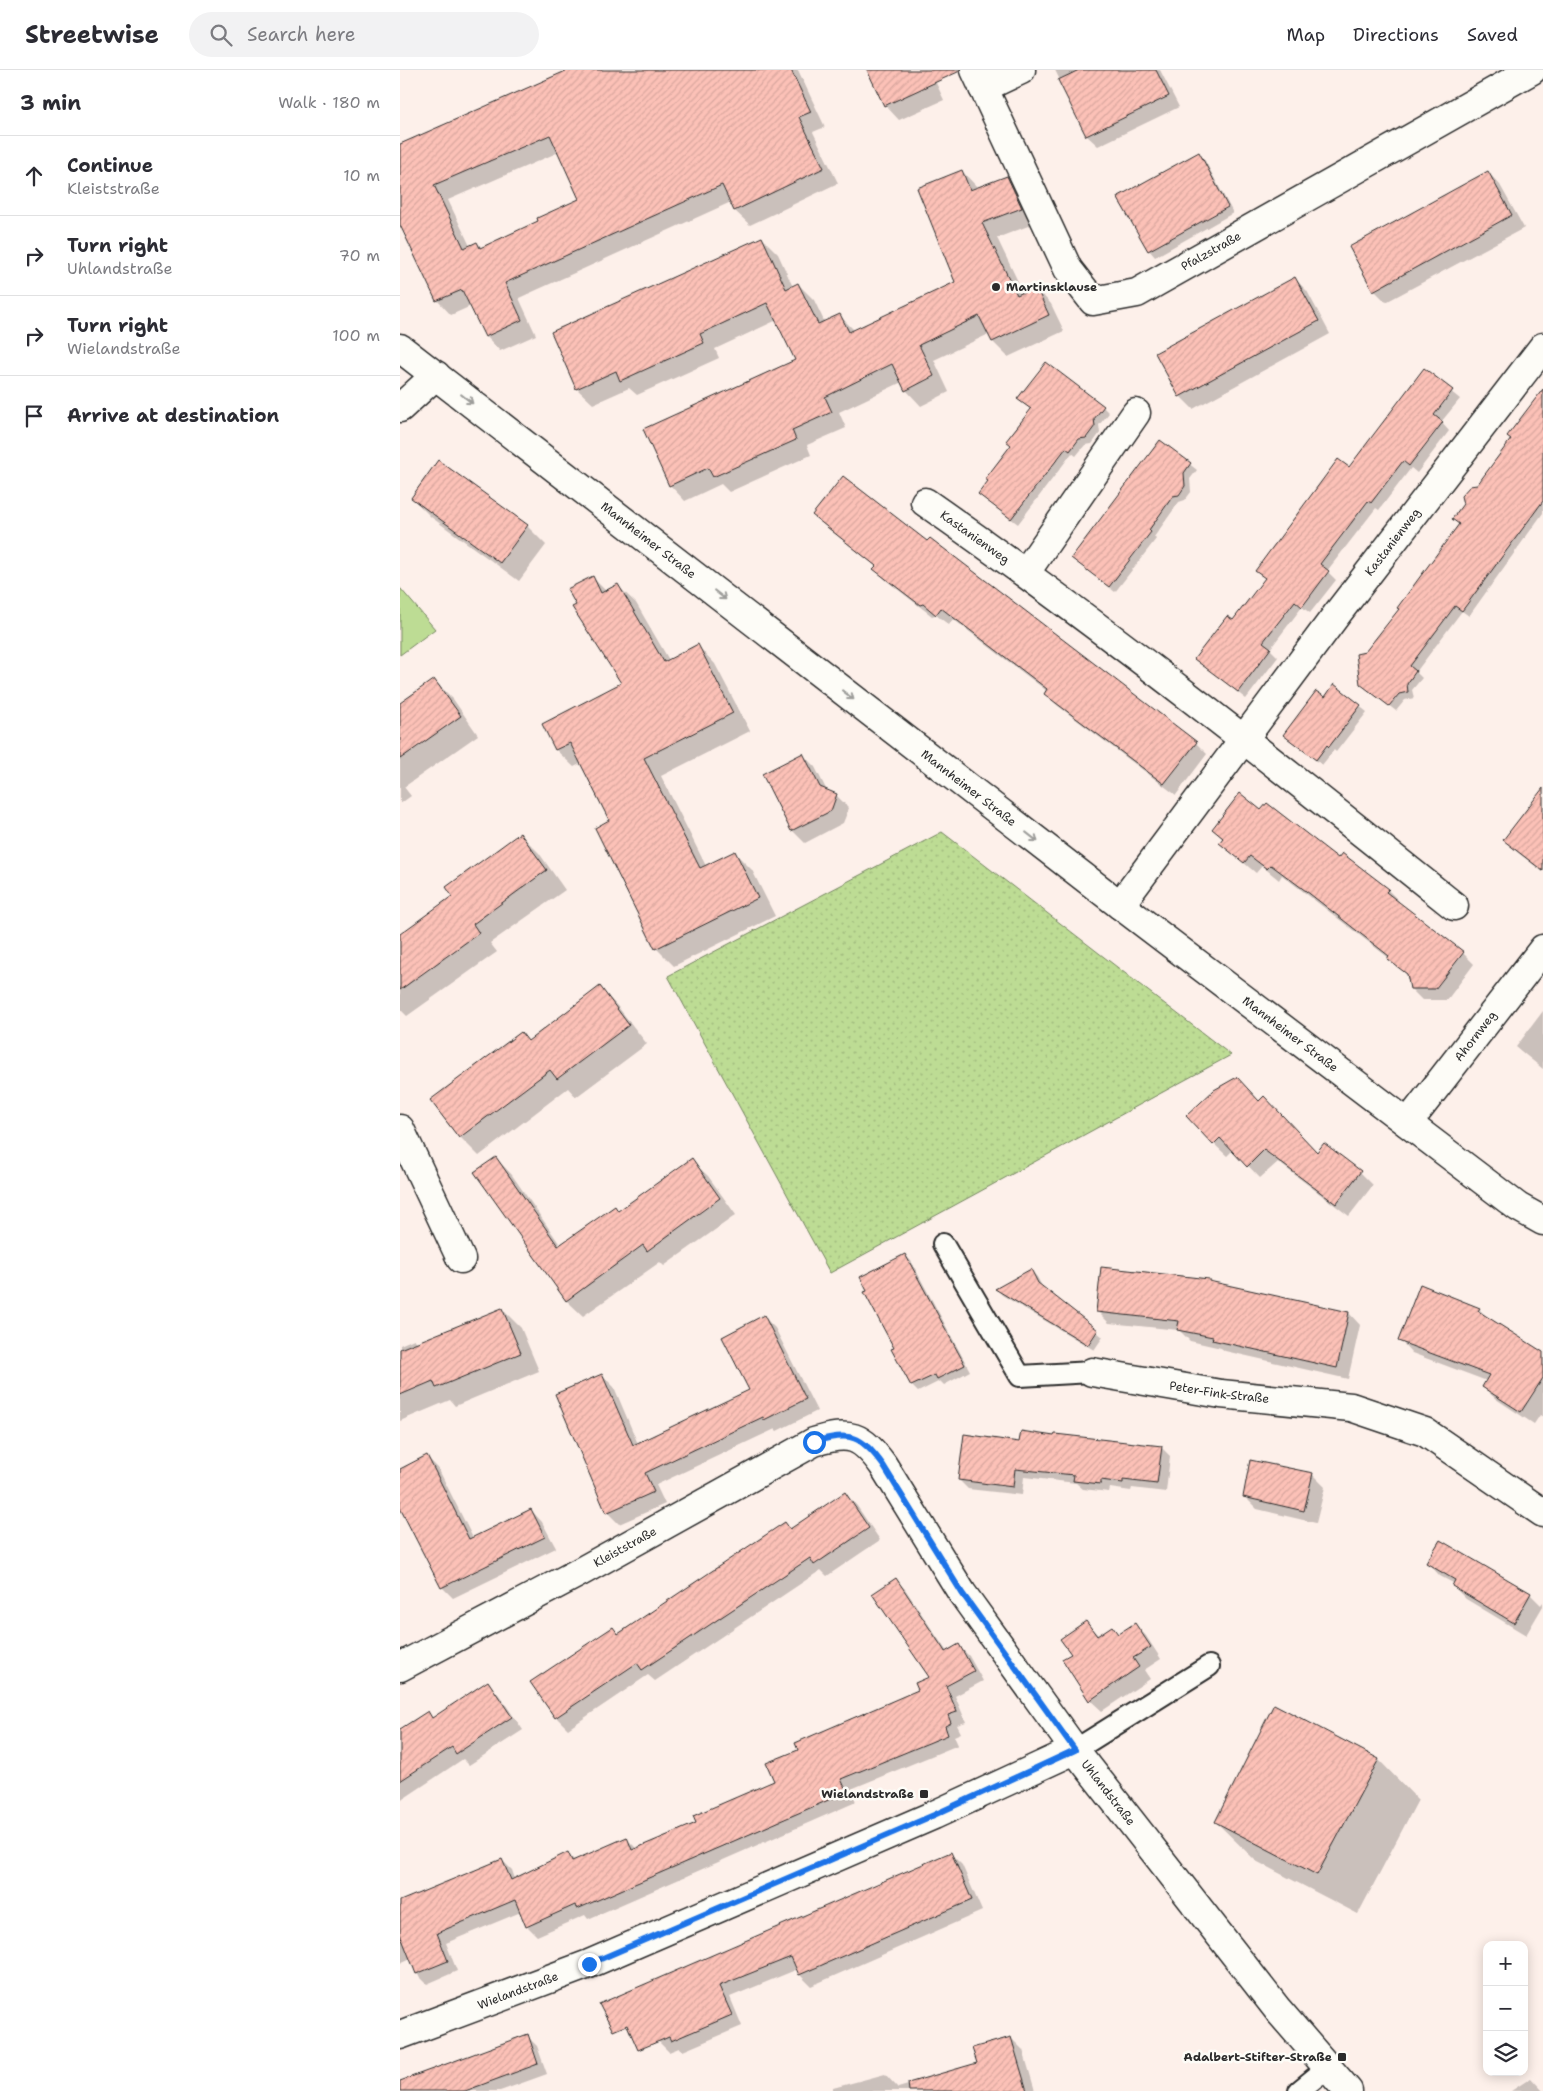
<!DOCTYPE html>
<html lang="en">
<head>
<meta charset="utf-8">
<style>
	body { margin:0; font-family:"Shantell Sans",sans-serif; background:#f2f2f3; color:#2b2b33 }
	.controls { position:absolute; right:15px; bottom:15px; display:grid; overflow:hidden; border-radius:10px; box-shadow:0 2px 12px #0003 }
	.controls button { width:45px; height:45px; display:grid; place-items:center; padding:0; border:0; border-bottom:1px solid #e1e1e2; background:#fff; color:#2b2b33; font:25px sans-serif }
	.stop { position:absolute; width:15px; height:15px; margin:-11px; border:4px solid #1a73e8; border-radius:50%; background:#fff }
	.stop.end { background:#1a73e8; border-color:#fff; box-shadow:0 1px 5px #0008 }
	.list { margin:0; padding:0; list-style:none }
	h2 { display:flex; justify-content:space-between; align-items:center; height:65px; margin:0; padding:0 20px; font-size:21px }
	h2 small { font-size:16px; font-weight:400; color:#7c7c81 }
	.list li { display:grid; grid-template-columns:32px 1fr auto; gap:15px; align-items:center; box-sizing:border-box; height:80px; padding:0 20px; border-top:1px solid #e1e1e2 }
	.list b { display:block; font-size:19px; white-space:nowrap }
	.list p { margin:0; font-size:16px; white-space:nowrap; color:#7c7c81 }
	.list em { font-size:16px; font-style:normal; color:#7c7c81 }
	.icon { flex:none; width:28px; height:28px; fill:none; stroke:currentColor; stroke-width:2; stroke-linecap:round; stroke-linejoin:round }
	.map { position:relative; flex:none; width:1143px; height:2021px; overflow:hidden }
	header { display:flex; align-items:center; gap:30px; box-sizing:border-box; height:70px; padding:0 25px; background:#fff; border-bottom:1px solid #e1e1e2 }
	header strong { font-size:24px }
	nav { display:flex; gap:28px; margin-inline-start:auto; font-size:18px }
	.search { width:350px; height:45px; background:#f2f2f3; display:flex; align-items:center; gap:12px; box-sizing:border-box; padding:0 18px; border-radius:28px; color:#7c7c81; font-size:19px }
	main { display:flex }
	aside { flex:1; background:#fff }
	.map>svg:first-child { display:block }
	.grass { fill:url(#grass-dots); stroke:#748460 }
	.park { fill:#bddc94; stroke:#748460 }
	.shadow { fill:#0003; fill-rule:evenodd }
	.building { fill:url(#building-hatch); stroke:#2b2b2b; fill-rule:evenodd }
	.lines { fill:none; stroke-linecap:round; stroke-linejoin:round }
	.lane-casing { stroke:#2b2b2b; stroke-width:24 }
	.street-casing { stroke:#2b2b2b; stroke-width:31 }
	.secondary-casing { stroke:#2b2b2b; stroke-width:31 }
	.lane { stroke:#fdfcf7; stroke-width:20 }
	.street { stroke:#fdfcf7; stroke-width:28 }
	.secondary { stroke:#fdfcf7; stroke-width:28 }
	.oneway { stroke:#9e9e9b }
	.route { stroke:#1a73e8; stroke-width:6 }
	.poi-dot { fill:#2b2b2b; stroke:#fdfcf7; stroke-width:2 }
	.labels { text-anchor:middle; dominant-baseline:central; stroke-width:5; stroke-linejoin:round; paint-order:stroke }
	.street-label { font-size:12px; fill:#2b2b2b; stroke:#fdfcf7 }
	.poi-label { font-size:12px; font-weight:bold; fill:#2b2b2b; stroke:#fdfcf7; text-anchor:end }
</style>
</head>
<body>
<header>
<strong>Streetwise</strong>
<div class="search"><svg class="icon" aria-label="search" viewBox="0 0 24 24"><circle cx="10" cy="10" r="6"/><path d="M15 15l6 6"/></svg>Search here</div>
<nav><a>Map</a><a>Directions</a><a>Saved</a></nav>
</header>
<main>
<aside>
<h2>3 min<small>Walk · 180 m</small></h2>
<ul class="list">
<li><svg class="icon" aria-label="ahead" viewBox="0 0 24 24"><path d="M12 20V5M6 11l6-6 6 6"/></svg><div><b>Continue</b><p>Kleiststraße</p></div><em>10 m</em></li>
<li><svg class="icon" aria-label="right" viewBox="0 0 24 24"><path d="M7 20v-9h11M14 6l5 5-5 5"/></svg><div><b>Turn right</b><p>Uhlandstraße</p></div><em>70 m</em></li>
<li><svg class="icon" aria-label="right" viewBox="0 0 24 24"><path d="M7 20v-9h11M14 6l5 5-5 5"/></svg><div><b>Turn right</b><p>Wielandstraße</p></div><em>100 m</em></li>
<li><svg class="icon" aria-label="arrive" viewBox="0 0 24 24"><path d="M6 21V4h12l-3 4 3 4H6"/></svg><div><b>Arrive at destination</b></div></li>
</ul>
</aside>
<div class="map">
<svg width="1143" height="2021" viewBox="0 0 1143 2021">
	<defs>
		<pattern id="grass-dots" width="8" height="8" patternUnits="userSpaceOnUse" patternTransform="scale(1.25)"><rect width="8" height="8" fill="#bddc94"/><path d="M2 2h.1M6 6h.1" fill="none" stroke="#a3bd80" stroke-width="1.8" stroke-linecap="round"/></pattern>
		<pattern id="building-hatch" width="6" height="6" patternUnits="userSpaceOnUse" patternTransform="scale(1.25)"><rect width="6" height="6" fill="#fcc1b7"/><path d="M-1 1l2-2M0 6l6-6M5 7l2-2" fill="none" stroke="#d8a69e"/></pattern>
	</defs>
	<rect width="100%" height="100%" fill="#fdf0ea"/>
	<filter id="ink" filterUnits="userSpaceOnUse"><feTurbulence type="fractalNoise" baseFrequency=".02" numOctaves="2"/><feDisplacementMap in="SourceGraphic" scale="10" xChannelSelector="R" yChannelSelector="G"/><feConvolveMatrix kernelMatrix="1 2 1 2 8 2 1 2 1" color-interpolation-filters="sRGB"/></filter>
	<g filter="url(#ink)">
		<path class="grass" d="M542 762 831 985 430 1203 268 906Z"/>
		<path class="park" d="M0 518 35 559 0 585Z"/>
		<path class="shadow" d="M171 0H398L425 57 413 62 438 113 350 155 335 141 331 132 119 228 136 265 100 281 86 266 71 236 51 245 37 230 0 152V75ZM159 82 181 130 82 178 77 173 70 176 48 130Z
			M469 0H530L544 30 499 50 485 35Z
			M655 0H760L779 37 698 76 687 66Z
			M798 83 804 89 833 143 755 187 749 180Z
			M562 101 578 118 607 107 622 123 636 153 597 168 624 224 636 218 651 234 664 261 608 287 593 272 589 264 534 290 549 322 521 336 506 320 502 312 439 342 446 358 407 375 411 385 329 422 321 414 285 431 270 415 397 291 377 250 315 279 319 288 237 325 229 318 193 334 177 319 152 263 362 168 378 184 393 217 398 214 414 230 425 253 439 245 455 261 556 213Z
			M1088 102 1100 115 1124 158 986 232 974 220Z
			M894 208 907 221 930 264 793 339 780 326Z
			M1024 300 1060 329 1041 352 1049 361 1017 403 1011 398 979 440 976 438 927 501 936 510 910 543 902 537 870 579 878 587 846 629 796 589 834 552 866 509 856 501 949 399Z
			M1143 321V443L1069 546 1062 541 1016 602 1022 608 1012 620 1014 628 1005 630 996 641 961 614 966 583 1000 540 1060 455 1078 416 1112 370 1109 366Z
			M619 329 703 337 709 343 699 355 700 363 692 374 685 375 676 386 672 383 618 454 586 430 631 340Z
			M760 371 797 400 790 409 791 422 785 430 779 432 754 467 756 469 715 522 672 488Z
			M39 392 127 456 146 475 119 511 31 447 12 428Z
			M414 445 796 673 807 684 776 725 657 635 645 623 647 621 553 549 549 555 536 545 532 546 487 511 475 499 477 497 425 456Z
			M193 508 206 521 218 516 236 533 269 590 298 576 315 594 350 661 261 706 306 796 334 782 352 800 375 846 274 896 256 878 211 751 182 693 174 697 156 680 143 654 223 614 177 536Z
			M34 610 53 629 78 665 4 717 11 726 0 734V634Z
			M934 616 967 642 936 682 934 680 922 695 884 665 925 629Z
			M402 684 415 697 427 721 436 725 449 738 443 753 405 773 392 760 363 704Z
			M1143 720V802L1117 782 1104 770Z
			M861 742 988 820 999 831 998 832 1063 883 1074 894 1047 930H1022L1011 919 1009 907 989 888 882 805 879 810 862 796 856 803 820 773 823 769 813 759Z
			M120 764 139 783 165 820 90 873 97 882 7 946 0 939V865L54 826Z
			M200 918 218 937 247 974 176 1027 168 1018 79 1086 60 1067 32 1030 129 972Z
			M1143 941V999L1116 977Z
			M814 1021 859 1032 917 1084 924 1075 960 1102 973 1115 949 1146 878 1092 860 1108 833 1080 827 1086 814 1074Z
			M96 1088 112 1105 161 1176 219 1142 291 1090 308 1106 336 1145 264 1196 260 1192 183 1246 166 1230Z
			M505 1185 511 1191 570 1301 544 1315 540 1311 518 1322 512 1316 493 1280 496 1278Z
			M631 1201 637 1207 643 1218 703 1267 694 1280 602 1225 597 1219Z
			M809 1210 811 1212 949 1243 960 1255 948 1309 825 1281 821 1278 790 1271 779 1260 709 1253 697 1241Z
			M102 1239 121 1258 139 1301 55 1336 50 1330 0 1351V1275L14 1269 18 1273Z
			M1079 1239 1091 1251 1143 1283V1347L1140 1345 1134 1354 1096 1329 1083 1317 1087 1311 1012 1283 1000 1270Z
			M364 1247 375 1258 417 1341 377 1361 375 1359 256 1415 265 1434 219 1454 207 1442 202 1305 214 1317 238 1374 350 1321Z
			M655 1367 761 1377 770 1386 766 1422 732 1418 731 1421 710 1418 709 1422 683 1419 676 1413 624 1407 622 1425 568 1419 559 1410 620 1373Z
			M27 1387 38 1398 73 1468 131 1440 142 1452 156 1478 53 1528 42 1517 0 1435V1400Z
			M912 1404 925 1417 916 1453 857 1439 844 1426Z
			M445 1423 457 1436 480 1470 427 1506 421 1500 255 1611 248 1605 168 1659 156 1647 213 1559 219 1565 385 1454 391 1460Z
			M1028 1493 1130 1524 1141 1535 1143 1532V1536L1126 1565 1066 1529 1053 1516 1055 1514 1040 1506Z
			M495 1509 505 1519 547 1582 559 1576 569 1586 583 1611 555 1626 566 1652 557 1655 561 1663 554 1666 558 1675 451 1719 456 1732 188 1849 185 1845 137 1866 127 1856 121 1842 46 1873 57 1901 27 1914 17 1904 11 1888 0 1893V1833L102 1790 112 1800 115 1809 168 1784 175 1791 226 1768 236 1778 297 1754 376 1712 399 1680 520 1620 531 1607Z
			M686 1553 699 1566 719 1565 735 1554 746 1566 761 1589 744 1600 750 1609 702 1641 690 1630Z
			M87 1613 99 1625 123 1660 69 1695 63 1689 0 1731V1661L27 1643 33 1649Z
			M875 1636 979 1690 1018 1730 958 1844 856 1791 816 1752Z
			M551 1784 562 1795 582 1841 411 1916 400 1905 398 1899 330 1927 342 1956 283 1981 279 1978 269 1982 258 1971 235 1920Z
			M127 1966 137 1976 147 2004 100 2021H0V2018Z
			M611 1968 623 1980 635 2021H433V2018L485 2004 498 2018 578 1994Z
			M1131 2008 1143 2021H1111Z"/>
		<path class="building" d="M168 0H391L411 42 399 47 424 98 334 141 322 115 105 213 122 250 85 267 62 220 36 231 0 155V74ZM150 65 179 129 137 148 138 151 80 178 77 172 64 178 34 115Z
			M467 0H560V1L484 36Z
			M679 0H756L769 26 686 66 658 10Z
			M799 82 828 137 748 181 717 127Z
			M562 100 570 120 607 106 622 138 582 153 617 225 636 217 649 245 592 272 579 246 519 275 534 306 505 321 492 294 425 327 432 342 392 360 396 370 313 407 308 398 269 416 243 359 395 290 367 233 300 264 304 273 220 311 216 301 176 319 151 262 362 167 386 219 398 213 418 254 440 244 449 262 555 212 517 118Z
			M1088 101 1112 145 973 221 949 177Z
			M895 207 919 251 779 327 755 283Z
			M646 292 704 336 694 349 695 356 686 368 679 369 670 381 666 378 611 449 578 424 588 411 585 409 611 375 606 371 631 339 617 329Z
			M1024 298 1053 320 1034 345 1043 352 1009 396 1003 391 971 433 968 431 920 494 929 501 902 537 895 531 863 572 871 578 838 622 794 589 827 546 833 550 865 508 855 501 938 389 949 397Z
			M1143 319V431L1062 541 1055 536 1010 596 1016 601 1007 614 1008 622 999 624 989 636 960 614 956 584 965 582 999 539 997 538 1059 454 1052 449 1063 434 1061 426 1070 416 1077 415 1111 369 1107 366Z
			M760 370 791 393 784 403 785 416 779 425 773 426 749 460 751 462 709 517 671 488Z
			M38 390 128 455 100 493 11 428Z
			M443 406 527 471 530 468 797 672 764 714 644 624 647 619 541 538 536 545 523 534 520 535 473 499 476 496 412 445Z
			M193 506 201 523 218 514 264 592 298 574 333 643 244 688 300 798 335 781 358 828 255 879 195 758 209 750 170 673 155 680 142 654 221 613 172 537 176 535 167 519Z
			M34 609 61 646 0 689V633Z
			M934 614 961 635 929 677 927 675 916 690 883 665 916 621 925 627Z
			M403 683 420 717 437 724 431 741 391 761 362 704Z
			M1143 718V801L1103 770Z
			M840 723 861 740 867 733 938 788 942 783 989 819 986 822 1064 882 1035 919H1010L1007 904 987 889 989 886 910 824 871 795 867 799 850 786 844 793 819 773 823 768 812 759Z
			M120 763 147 800 73 854 79 863 0 920V864L52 826 46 817Z
			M200 916 229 955 157 1009 150 1000 59 1068 30 1030 121 962 128 971Z
			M837 1007 859 1031 864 1026 917 1082 924 1073 961 1101 936 1134 864 1080 847 1097 820 1068 813 1075 786 1046 814 1020Z
			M96 1087 158 1176 215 1136 218 1141 292 1088 320 1128 247 1181 243 1175 166 1231 74 1102Z
			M505 1184 565 1295 537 1309 535 1305 511 1316 491 1279 494 1278 464 1222 467 1221 460 1207Z
			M701 1197 809 1209V1211L949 1242 937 1298 812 1270 813 1267 777 1260 779 1251 696 1242Z
			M631 1199 638 1213 698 1260 688 1275 595 1219Z
			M1020 1214 1080 1238 1078 1241 1143 1282V1308L1121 1342 1082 1317 1089 1305 998 1271Z
			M102 1238 121 1283 36 1318 33 1311 0 1325V1279Z
			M364 1245 406 1329 364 1350 363 1347 245 1403 254 1422 206 1443 155 1324 202 1304 233 1375 349 1320 322 1267Z
			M621 1361 654 1366 655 1364 762 1376 757 1414 723 1410V1413L701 1410V1414L673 1411 674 1405 615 1399 613 1417 558 1410 564 1364 619 1372Z
			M27 1385 69 1469 131 1439 145 1467 41 1518 0 1438V1399Z
			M850 1390 913 1403 904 1441 843 1427Z
			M445 1422 469 1458 414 1495 410 1488 242 1600 237 1593 155 1648 130 1612 213 1557 218 1564 385 1452 390 1459Z
			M1040 1470 1131 1523 1114 1553 1052 1516 1055 1510 1026 1493Z
			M496 1508 544 1580 545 1582 559 1574 574 1601 546 1616 557 1642 548 1645 551 1653 545 1656 548 1665 441 1709 447 1722 177 1839 175 1835 126 1857 115 1830 37 1863 48 1891 16 1904 0 1864V1831L102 1789 111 1810 168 1782 172 1791 227 1767 232 1780 296 1753 293 1746 374 1711 366 1693 398 1680 395 1673 518 1620 515 1613 529 1607 472 1524Z
			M686 1551 697 1566 712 1556 718 1564 735 1553 751 1577 733 1588 739 1597 689 1631 662 1589 671 1584 660 1569Z
			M88 1611 112 1647 56 1684 52 1677 0 1711V1659L28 1641 32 1648Z
			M874 1634 979 1689 917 1805 815 1752Z
			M551 1782 572 1830 399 1905 391 1887 319 1916 332 1945 271 1971 269 1967 238 1980 227 1955 213 1961 199 1934Z
			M128 1964 138 1994 65 2021H0V2011Z
			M611 1967 627 2021H509L508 2013 577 1993 572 1978Z"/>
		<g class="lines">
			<defs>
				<path id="lane" d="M543 1174 620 1306 692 1302
					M675 1680 809 1596
					M899 2021 927 1998"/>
				<g id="street">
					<path id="s1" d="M575 0 668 199 693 231 737 223 1132 0"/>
					<path d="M583 18 621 0"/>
					<path d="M0 338 36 305"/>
					<path id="s2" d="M525 432C707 559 880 697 1054 836"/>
					<path d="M626 502 736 343"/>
					<path id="s3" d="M720 835 937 544 1143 277"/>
					<path id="s4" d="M1008 1053 1143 879"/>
					<path d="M0 1059 61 1189"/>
					<path id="s5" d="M692 1302 821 1324 951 1337 1025 1362 1143 1443"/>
					<path id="s6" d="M0 1597 180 1502 414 1372C450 1361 461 1365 483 1395L562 1523 675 1680 878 1940 948 2021"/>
					<path id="s7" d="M0 1965 189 1894 534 1745 675 1680"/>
				</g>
				<g id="secondary">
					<path id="s8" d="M0 278 720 835 1118 1137 1143 1151"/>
				</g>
			</defs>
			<use href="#lane" class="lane-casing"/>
			<use href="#street" class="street-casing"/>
			<use href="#secondary" class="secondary-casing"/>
			<use href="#lane" class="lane"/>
			<use href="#street" class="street"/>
			<use href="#secondary" class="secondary"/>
		</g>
		<defs><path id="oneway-shaft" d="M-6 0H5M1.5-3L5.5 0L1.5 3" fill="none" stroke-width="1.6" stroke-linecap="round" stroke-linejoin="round" transform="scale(1.25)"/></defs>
		<g class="oneway">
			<use href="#oneway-shaft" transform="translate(67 329) rotate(38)"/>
			<use href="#oneway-shaft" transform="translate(320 525) rotate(38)"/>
			<use href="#oneway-shaft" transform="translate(448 625) rotate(38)"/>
			<use href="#oneway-shaft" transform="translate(632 767) rotate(38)"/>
		</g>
	</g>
	<g class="lines" filter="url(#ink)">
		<path class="route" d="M189 1894 534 1745 675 1680 562 1523 483 1395C461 1365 450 1361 414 1372"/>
	</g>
	<g class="poi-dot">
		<circle cx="596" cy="217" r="5"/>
		<rect x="519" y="1719" width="10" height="10" rx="2.5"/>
		<rect x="937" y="1982" width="10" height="10" rx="2.5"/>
	</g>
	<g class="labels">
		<g class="street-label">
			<text stroke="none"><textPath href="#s1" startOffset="390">Pfalzstraße</textPath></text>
			<text stroke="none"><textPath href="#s2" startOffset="61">Kastanienweg</textPath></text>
			<text stroke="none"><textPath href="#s8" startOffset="314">Mannheimer Straße</textPath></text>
			<text stroke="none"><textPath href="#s3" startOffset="454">Kastanienweg</textPath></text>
			<text stroke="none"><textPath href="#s8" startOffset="719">Mannheimer Straße</textPath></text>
			<text stroke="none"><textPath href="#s8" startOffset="1124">Mannheimer Straße</textPath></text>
			<text stroke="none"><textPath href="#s4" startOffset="110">Ahornweg</textPath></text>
			<text stroke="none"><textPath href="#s5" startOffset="129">Peter-Fink-Straße</textPath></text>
			<text stroke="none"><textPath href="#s6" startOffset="255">Kleiststraße</textPath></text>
			<text stroke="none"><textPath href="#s6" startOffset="950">Uhlandstraße</textPath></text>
			<text stroke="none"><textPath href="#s7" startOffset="126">Wielandstraße</textPath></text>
		</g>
		<g class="poi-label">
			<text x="606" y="217" text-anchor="start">Martinsklause</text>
			<text x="514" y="1724">Wielandstraße</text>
			<text x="932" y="1987">Adalbert-Stifter-Straße</text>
		</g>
	</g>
</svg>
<div class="controls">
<button>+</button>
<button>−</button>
<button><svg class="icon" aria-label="layers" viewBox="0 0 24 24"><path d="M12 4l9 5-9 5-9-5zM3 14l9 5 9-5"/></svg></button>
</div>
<div class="stop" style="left:414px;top:1372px"></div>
<div class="stop end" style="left:189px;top:1894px"></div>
</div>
</main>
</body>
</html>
